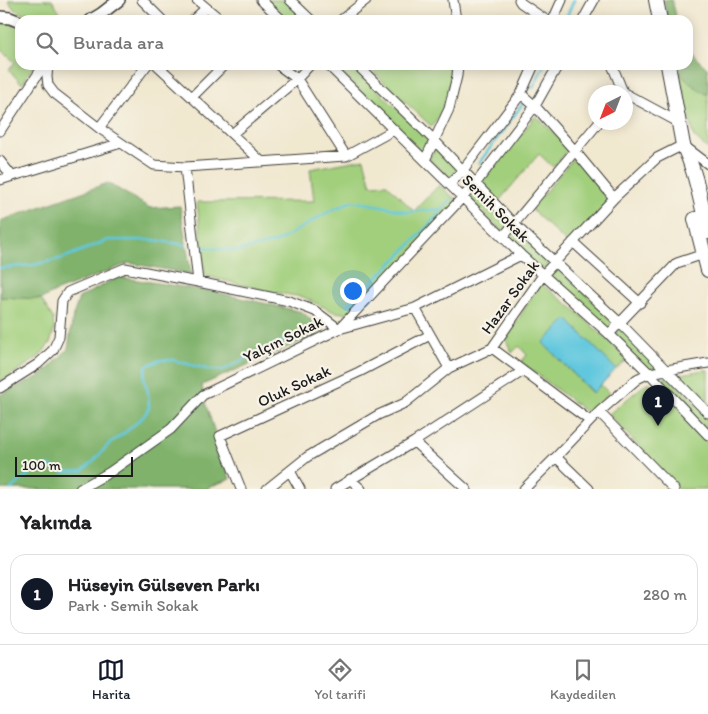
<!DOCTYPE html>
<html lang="tr">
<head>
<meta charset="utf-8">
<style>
	body { margin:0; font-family:Itim,sans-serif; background:#f6f6f6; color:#202124 }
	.compass { position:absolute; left:588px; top:85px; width:45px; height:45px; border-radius:50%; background:#fff; box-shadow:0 2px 12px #0003; rotate:222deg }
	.scale { position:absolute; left:15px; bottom:12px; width:118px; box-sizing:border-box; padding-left:5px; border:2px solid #1c1c1c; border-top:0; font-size:14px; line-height:18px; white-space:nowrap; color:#1c1c1c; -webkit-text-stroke:4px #f7f3e8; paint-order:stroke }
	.you { position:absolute; left:352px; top:290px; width:18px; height:18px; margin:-12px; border:4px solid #fff; border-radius:50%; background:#1a73e8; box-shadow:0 0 0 8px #1a73e833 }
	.badge { display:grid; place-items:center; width:32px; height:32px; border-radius:50%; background:#111827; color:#fff; font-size:16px; font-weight:700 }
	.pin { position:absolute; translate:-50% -41px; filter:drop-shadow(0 1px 2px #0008) }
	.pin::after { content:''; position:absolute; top:26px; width:18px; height:15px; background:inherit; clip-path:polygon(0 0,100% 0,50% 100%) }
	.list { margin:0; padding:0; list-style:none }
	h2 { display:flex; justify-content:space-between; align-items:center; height:65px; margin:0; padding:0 20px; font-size:21px }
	h2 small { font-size:16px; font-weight:400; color:#757577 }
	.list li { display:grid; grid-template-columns:32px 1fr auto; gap:15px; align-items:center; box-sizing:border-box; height:80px; margin:0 10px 10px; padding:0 10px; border:1px solid #e0e0e0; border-radius:15px }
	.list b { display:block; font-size:19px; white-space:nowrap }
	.list p { margin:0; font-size:16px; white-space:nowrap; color:#757577 }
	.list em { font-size:16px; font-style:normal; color:#757577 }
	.icon { flex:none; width:28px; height:28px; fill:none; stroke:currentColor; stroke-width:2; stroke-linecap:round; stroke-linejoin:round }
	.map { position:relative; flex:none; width:708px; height:489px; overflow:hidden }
	.search { position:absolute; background:#fff; box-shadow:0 2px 12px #0003; left:15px; right:15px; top:15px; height:55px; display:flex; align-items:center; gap:12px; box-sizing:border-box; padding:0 18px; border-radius:15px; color:#757577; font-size:19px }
	.sheet { height:155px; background:#fff }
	nav { display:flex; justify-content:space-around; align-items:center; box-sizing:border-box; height:70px; border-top:1px solid #e0e0e0; background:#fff; font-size:14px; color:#757577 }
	nav a { display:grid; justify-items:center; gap:2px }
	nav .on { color:#111827 }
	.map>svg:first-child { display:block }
	.green { fill:#a1cf7c; stroke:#5e764c }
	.forest { fill:#80b26c; stroke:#4e6744 }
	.water { fill:#61c7de; stroke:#3e727d }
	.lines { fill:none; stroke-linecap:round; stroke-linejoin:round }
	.stream { stroke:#61c7de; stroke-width:2.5 }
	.minor-casing { stroke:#3c3b37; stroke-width:11 }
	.tertiary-casing { stroke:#3c3b37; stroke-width:14 }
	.secondary-casing { stroke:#3c3b37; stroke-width:16 }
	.minor { stroke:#fff; stroke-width:9 }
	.tertiary { stroke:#fff; stroke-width:11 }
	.secondary { stroke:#fff; stroke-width:14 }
	.labels { text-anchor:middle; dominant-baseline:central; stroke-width:4.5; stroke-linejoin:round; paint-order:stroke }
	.street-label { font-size:16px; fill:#1c1c1c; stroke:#f7f3e8 }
</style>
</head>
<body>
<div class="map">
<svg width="708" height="489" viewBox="0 0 708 489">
	<rect width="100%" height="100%" fill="#f7f3e8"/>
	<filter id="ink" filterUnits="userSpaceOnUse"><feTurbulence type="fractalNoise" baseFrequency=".02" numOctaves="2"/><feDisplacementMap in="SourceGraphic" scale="10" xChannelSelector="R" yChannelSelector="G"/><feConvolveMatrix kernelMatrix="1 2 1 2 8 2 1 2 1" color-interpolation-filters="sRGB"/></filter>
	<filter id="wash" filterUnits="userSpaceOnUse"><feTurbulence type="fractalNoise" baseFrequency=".0096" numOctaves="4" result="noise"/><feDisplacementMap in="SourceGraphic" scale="20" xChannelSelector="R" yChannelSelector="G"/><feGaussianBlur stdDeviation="1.12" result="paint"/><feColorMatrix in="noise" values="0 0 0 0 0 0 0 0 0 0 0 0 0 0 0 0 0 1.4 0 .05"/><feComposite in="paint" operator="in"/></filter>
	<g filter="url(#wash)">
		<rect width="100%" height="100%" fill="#f1e8d0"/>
		<path class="green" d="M8 0H52L64 20H35L14 9Z
			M267 0H285L305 20H288Z
			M0 20 12 24 20 29V65H34L22 84 9 70 15 62 0 49Z
			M334 65H352L429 140 423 153Z
			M366 65H452L449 86 443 108 432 127Z
			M679 72 689 82 708 95V149L694 137Z
			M536 116 570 148 553 167 539 154 498 202 480 183Z
			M436 147 458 169 450 179 429 159Z
			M575 156 612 198 568 244 531 209Z
			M364 159 371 185 387 184 414 211 439 185 459 202 352 314 334 312 303 297 272 292 205 276 197 202 314 201 310 169Z
			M475 188 511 223 503 232 467 196Z
			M515 228 550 261 542 271 507 237Z
			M555 265 614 321 606 329 546 274Z
			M540 283 574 309 628 359 616 369 567 320 543 343 592 393 601 385 609 393 589 414 521 362 527 355 519 346 512 353 506 340Z
			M0 297 41 299 53 318 54 331 50 343 39 357 0 382Z
			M621 328 660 368 649 370 613 335Z
			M704 370H708V408L677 375Z
			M670 377 708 416V431L658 380Z
			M648 382 673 401 708 438V489H677L609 414Z"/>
		<path class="forest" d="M664 0H672L677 20H668Z
			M688 47 696 58 708 69V95C696 88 680 79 677 65H688Z
			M108 183 150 208 180 206 191 274 129 263 57 291 41 299 0 297V221Z
			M118 277 215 292 302 312 324 331 202 385 204 399 230 479 209 487 210 489H0V395L42 375 68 349 73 316 79 298Z"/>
		<path class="water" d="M567 319 616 369 593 393 543 343Z"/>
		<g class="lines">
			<path class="stream" d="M565 20 574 0
				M533 88 544 65
				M479 163 524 102
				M202 247 237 251 277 242 328 212 352 201 382 206 407 212 443 209
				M0 268 33 265 63 258 108 240H154L186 245
				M347 306C383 272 420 237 451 199
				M11 489 39 466H50L63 472 82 471 93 462 108 445 128 430 143 417 149 408 148 392 144 379 146 366 160 360H173L210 370H223L262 350 295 336 320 329"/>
		</g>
	</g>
	<g filter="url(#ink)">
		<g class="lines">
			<defs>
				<path id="minor" d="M142 0 162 20
					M197 0 221 20
					M261 0 282 20
					M290 0 311 20
					M453 0 456 20
					M519 0 521 3 546 20
					M193 20 206 8
					M341 20 366 0
					M553 20 562 0
					M583 20 594 0
					M48 65 47 77 48 85 54 93 99 128 154 165 185 167 346 156 394 130
					M157 65 262 162
					M278 65 297 79 346 156
					M328 65 521 255 609 334 649 373 708 435
					M357 65 434 140 514 224 620 323 708 413
					M612 65 623 92
					M521 94 535 106 575 151 614 198
					M626 94 678 122
					M192 97 224 65
					M99 128 147 65
					M0 131 44 65
					M232 134 297 79 310 65
					M425 160 449 109 457 76 458 65
					M0 161 12 176
					M185 167 198 282
					M0 180 121 143
					M450 184 463 170 521 94 534 65
					M503 237 599 122
					M573 242 640 303
					M415 308 449 368
					M339 329 476 183 535 106 558 65
					M609 334 677 263 704 254
					M492 348 590 421
					M0 388 38 364 53 350 59 337 62 301 68 292 125 268 198 282 289 301 315 311 339 329
					M599 412 674 489
					M414 442 466 489
					M556 457 589 489
					M290 471 300 489
					M350 479 361 489
					M80 489 110 472 171 429 203 395 339 329 415 308 521 255
					M241 489 220 436 359 372 430 335
					M267 489 307 457 378 415 405 403 449 368 492 348 543 275 614 198 657 158 683 145 708 164
					M335 489 414 442 523 371
					M524 489 556 457 599 412 637 379 649 373 708 363"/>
				<path id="tertiary" d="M0 17 10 18 20 22
					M91 20 101 14 119 0"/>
				<path id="secondary" d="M656 0 660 20
					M668 65 683 145C696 172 701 203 708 232
					M695 219 708 270"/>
			</defs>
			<use href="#minor" class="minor-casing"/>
			<use href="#tertiary" class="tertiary-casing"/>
			<use href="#secondary" class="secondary-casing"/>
			<use href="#minor" class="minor"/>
			<use href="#tertiary" class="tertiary"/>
			<use href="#secondary" class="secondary"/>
		</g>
	</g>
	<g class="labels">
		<g class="street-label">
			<text transform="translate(496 208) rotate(45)">Semih Sokak</text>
			<text transform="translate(510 297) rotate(-54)">Hazar Sokak</text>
			<text transform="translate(283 339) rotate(-26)">Yalçın Sokak</text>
			<text transform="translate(294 386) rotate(-25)">Oluk Sokak</text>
		</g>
	</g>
</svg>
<svg class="compass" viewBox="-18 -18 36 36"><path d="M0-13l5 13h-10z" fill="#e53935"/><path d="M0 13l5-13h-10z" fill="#757577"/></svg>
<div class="scale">100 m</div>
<div class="you"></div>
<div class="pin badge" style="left:658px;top:426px">1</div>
<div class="search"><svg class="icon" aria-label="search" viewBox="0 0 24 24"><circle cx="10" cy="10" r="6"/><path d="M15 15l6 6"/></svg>Burada ara</div>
</div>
<section class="sheet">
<h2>Yakında<small></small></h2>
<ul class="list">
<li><span class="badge">1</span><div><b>Hüseyin Gülseven Parkı</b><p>Park · Semih Sokak</p></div><em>280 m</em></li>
</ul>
</section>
<nav>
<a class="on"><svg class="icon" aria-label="map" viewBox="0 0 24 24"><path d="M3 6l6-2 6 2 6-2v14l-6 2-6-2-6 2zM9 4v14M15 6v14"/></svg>Harita</a>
<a><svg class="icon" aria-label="directions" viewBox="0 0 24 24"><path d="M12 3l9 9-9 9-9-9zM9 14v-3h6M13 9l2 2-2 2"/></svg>Yol tarifi</a>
<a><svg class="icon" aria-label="saved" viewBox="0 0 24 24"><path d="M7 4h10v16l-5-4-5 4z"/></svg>Kaydedilen</a>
</nav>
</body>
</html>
